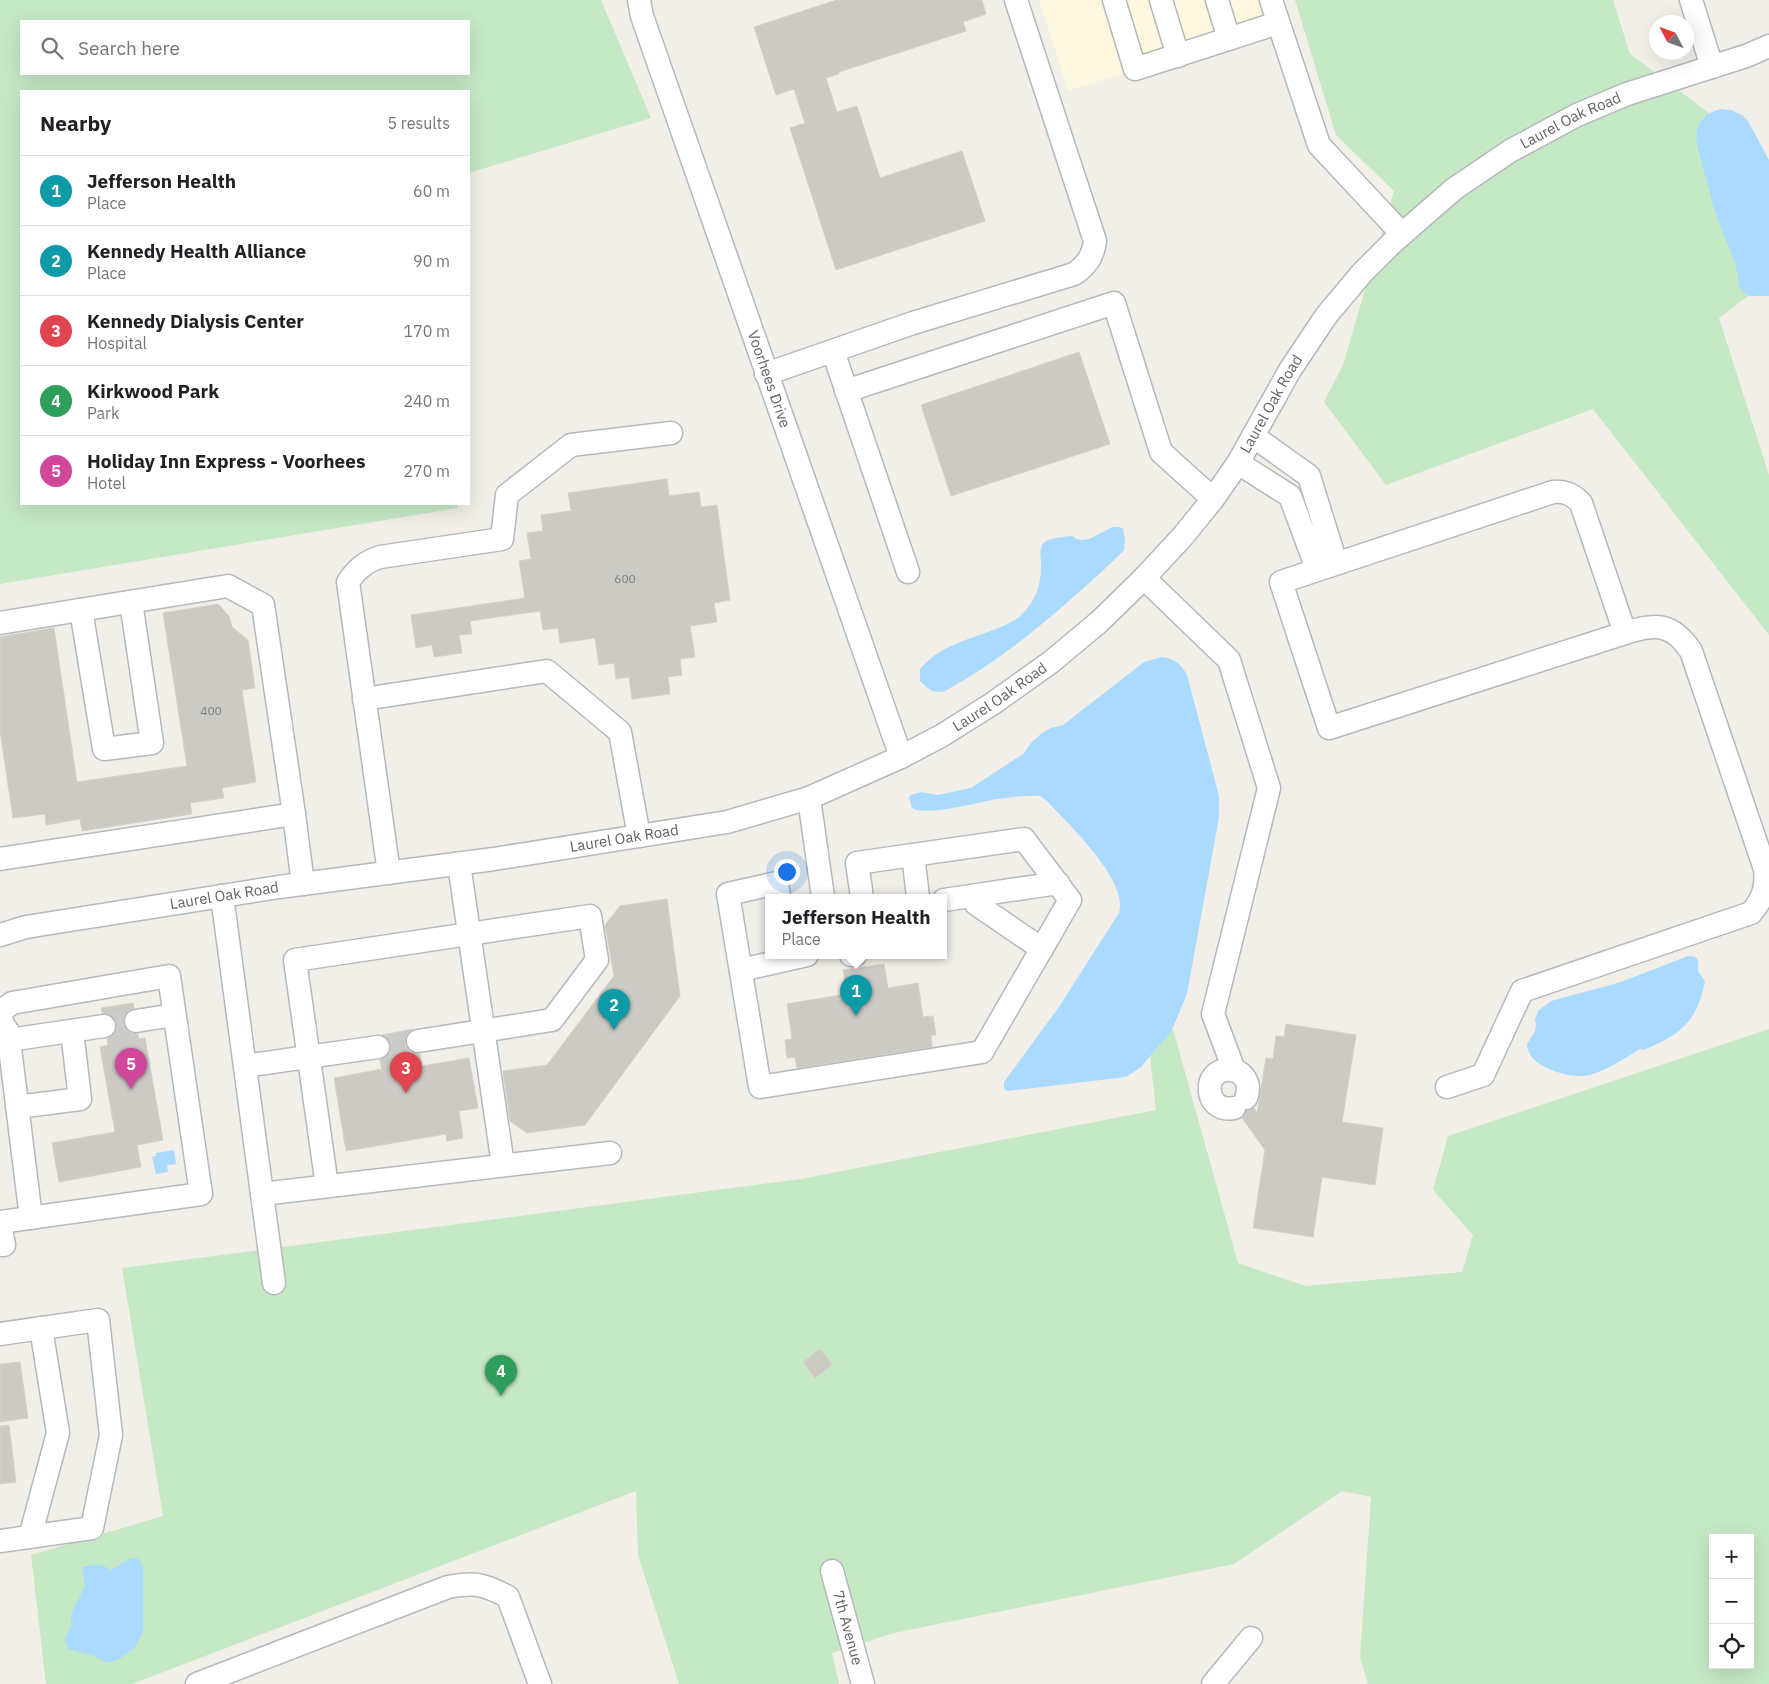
<!DOCTYPE html>
<meta charset="utf-8">
<style>
body{margin:0;font-family:"IBM Plex Sans",sans-serif;background:#f6f6f6;color:#202124}
.controls{position:absolute;right:15px;bottom:15px;display:grid;overflow:hidden;border-radius:0px;box-shadow:0 5px 20px #0002}
.controls button{width:45px;height:45px;display:grid;place-items:center;padding:0;border:0;border-bottom:1px solid #e0e0e0;background:#fff;color:#202124;font:25px sans-serif}
.compass{position:absolute;left:1649px;top:15px;width:45px;height:45px;border-radius:50%;background:#fff;box-shadow:0 5px 20px #0002;rotate:311deg}
.you{position:absolute;left:786px;top:871px;width:18px;height:18px;margin:-12px;border:4px solid #fff;border-radius:50%;background:#1a73e8;box-shadow:0 0 0 8px #1a73e833}
.badge{display:grid;place-items:center;width:32px;height:32px;border-radius:50%;background:#ea4335;color:#fff;font-size:16px;font-weight:700}
.pin{position:absolute;translate:-50% -41px;filter:drop-shadow(0 1px 2px #0008)}
.pin::after{content:'';position:absolute;top:26px;width:18px;height:15px;background:inherit;clip-path:polygon(0 0,100% 0,50% 100%)}
.popup{position:absolute;left:765px;top:894px;width:182px;height:65px;box-sizing:border-box;display:grid;place-content:center;border-radius:0px;background:#fff;filter:drop-shadow(0 1px 4px #0005);font-size:16px;white-space:nowrap;color:#757577}
.popup b{font-size:19px;color:#202124}
.popup::after{content:'';position:absolute;left:50%;top:100%;margin-left:-10px;border:10px solid transparent;border-top-color:#fff}
.list{margin:0;padding:0;list-style:none}
h2{display:flex;justify-content:space-between;align-items:center;height:65px;margin:0;padding:0 20px;font-size:21px}
h2 small{font-size:16px;font-weight:400;color:#757577}
.list li{display:grid;grid-template-columns:32px 1fr auto;gap:15px;align-items:center;box-sizing:border-box;height:70px;padding:0 20px;border-top:1px solid #e0e0e0}
.list b{display:block;font-size:19px;white-space:nowrap}
.list p{margin:0;font-size:16px;white-space:nowrap;color:#757577}
.list em{font-size:16px;font-style:normal;color:#757577}
.icon{flex:none;width:28px;height:28px;fill:none;stroke:currentColor;stroke-width:2;stroke-linecap:round;stroke-linejoin:round}
.map{position:relative;flex:none;width:1769px;height:1684px;overflow:hidden}
.search{position:absolute;background:#fff;box-shadow:0 5px 20px #0002;left:20px;top:20px;width:450px;height:55px;display:flex;align-items:center;gap:12px;box-sizing:border-box;padding:0 18px;border-radius:0px;color:#757577;font-size:19px}
.panel{position:absolute;background:#fff;box-shadow:0 5px 20px #0002;left:20px;top:90px;width:450px;height:415px;border-radius:0px}
.map>svg:first-child{display:block}
</style>
<div class="map">
<svg width="1769" height="1684" viewBox="0 0 1769 1684">
<rect width="100%" height="100%" fill="#f1efe8"/>
<polygon fill="#fef7e0" points="1039,0 1271,0 1278,23 1068,91"/>
<g fill="#c5e8c5" fill-rule="evenodd">
<path d="M 0,0 L 601,0 L 651,118 L 469,173 L 469,91 L 21,91 L 21,504 L 457,504 L 458,508 L 0,584 ZM 469,21 L 469,74 L 21,74 L 21,21 Z"/>
<polygon points="1295,0 1613,0 1630,54 1709,113 1748,296 1719,318 1769,475 1769,635 1593,409 1386,485 1324,402 1343,365 1394,191 1336,135"/>
<path d="M 1173,1029 L 1238,1263 L 1305,1286 L 1462,1272 L 1473,1235 L 1433,1190 L 1448,1136 L 1769,1029 L 1769,1684 L 1368,1684 L 1360,1657 L 1371,1497 L 1342,1491 L 1234,1564 L 894,1633 L 832,1653 L 839,1684 L 679,1684 L 638,1555 L 636,1491 L 132,1684 L 46,1684 L 31,1555 L 163,1516 L 122,1268 L 801,1179 L 1156,1110 L 1150,1057 ZM 1713,1538 L 1750,1538 L 1750,1665 L 1713,1665 Z"/>
</g>
<g fill="#aadaff">
<path d="M 1721,109 L 1731,110 L 1742,115 L 1748,121 L 1769,160 L 1769,296 L 1749,296 L 1739,287 L 1736,265 L 1715,212 L 1697,145 C 1694,127 1702,113 1721,109 Z"/>
<path d="M 1113,527 L 1120,527 L 1123,529 L 1125,539 L 1124,550 C 1104,571 1083,588 1062,607 C 1025,639 986,669 943,692 C 931,692 928,689 920,681 L 920,669 C 943,642 975,639 1005,625 C 1010,622 1017,620 1021,615 C 1035,602 1041,586 1041,567 C 1042,559 1038,551 1043,544 C 1048,537 1064,537 1072,536 C 1085,547 1100,532 1113,527 Z"/>
<path d="M 1161,657 C 1174,658 1181,664 1187,675 L 1219,796 L 1219,817 L 1187,994 L 1171,1032 L 1141,1067 L 1126,1077 L 1007,1091 L 1004,1089 L 1004,1082 L 1059,1007 L 1119,913 C 1129,880 1067,823 1046,800 L 1040,796 C 1026,795 1011,797 997,799 C 980,802 925,817 912,808 L 909,798 L 911,795 L 921,792 L 938,795 L 971,788 L 1023,754 L 1032,742 L 1042,733 L 1051,728 L 1063,725 L 1144,662 Z"/>
<path d="M 1688,956 C 1701,956 1698,963 1698,971 L 1705,981 C 1697,1022 1681,1034 1644,1050 L 1640,1049 C 1625,1058 1600,1075 1583,1076 C 1565,1077 1527,1066 1527,1044 L 1535,1031 L 1536,1025 L 1535,1020 L 1538,1011 L 1551,1001 L 1621,982 Z"/>
<polygon points="174,1150 176,1164 167,1165 168,1172 156,1174 152,1157 156,1156 156,1153"/>
<path d="M 131,1558 L 137,1558 L 143,1565 L 143,1633 L 135,1647 L 119,1659 L 107,1663 L 94,1656 L 68,1649 C 64,1640 64,1636 71,1628 L 71,1614 L 85,1586 L 82,1567 C 94,1564 101,1563 111,1570 Z"/>
</g>
<g fill="#cccac5" stroke="#d6d1c6">
<polygon points="837,0 982,0 986,14 963,22 966,31 839,72 839,74 826,78 837,112 857,106 880,178 962,151 985,221 836,270 790,128 805,123 794,89 776,95 754,27"/>
<polygon points="1079,352 1110,444 951,496 921,405"/>
<polygon points="667,479 669,496 699,492 701,507 717,505 730,600 714,603 717,622 690,626 695,657 680,659 682,675 668,677 670,694 632,699 629,677 616,679 614,663 599,665 595,638 560,643 558,628 543,630 540,611 470,621 472,634 459,635 462,653 434,657 432,645 416,648 411,615 525,598 519,561 531,559 527,533 543,531 541,515 571,511 568,493"/>
<polygon points="218,604 229,616 232,627 248,640 255,688 242,690 256,782 222,788 224,798 190,803 192,814 82,831 80,819 46,825 45,814 13,818 0,731 0,637 54,628 77,782 187,766 163,613"/>
<polygon points="667,899 680,996 585,1125 527,1133 510,1121 503,1071 547,1065 614,976 605,925 620,906"/>
<polygon points="884,964 888,988 918,983 923,1017 933,1016 936,1035 931,1035 932,1047 797,1068 795,1057 787,1058 785,1040 792,1039 787,1004 847,994 843,970"/>
<polygon points="133,1003 134,1008 128,1011 124,1016 123,1024 126,1029 131,1033 138,1034 139,1039 145,1038 163,1140 137,1145 141,1167 59,1182 52,1143 115,1132 100,1047 108,1045 107,1039 112,1036 116,1031 117,1025 114,1018 108,1014 102,1013 101,1008"/>
<polygon points="1286,1024 1356,1035 1342,1122 1383,1128 1375,1185 1322,1177 1313,1237 1253,1228 1265,1150 1242,1118 1246,1111 1254,1108 1257,1113 1266,1058 1273,1059 1276,1036 1284,1037"/>
<polygon points="413,1029 406,1036 405,1044 408,1050 413,1053 420,1054 422,1066 469,1058 478,1108 459,1111 463,1138 447,1141 446,1134 346,1151 334,1078 382,1069 380,1060 386,1057 390,1051 391,1046 388,1039 382,1035"/>
<polygon points="820,1349 832,1365 815,1378 803,1362"/>
<polygon points="20,1362 28,1418 0,1422 0,1364"/>
<polygon points="9,1425 16,1482 0,1484 0,1426"/>
</g>
<g fill="none" stroke-linecap="round" stroke-linejoin="round">
<g stroke="#ccccc8" stroke-width="22" stroke-dasharray="22 11" stroke-linecap="butt">
<polyline points="104,1026 136,1021"/>
<polyline points="378,1047 418,1041"/>
</g>
<defs>
<g id="minor">
<path id="s1" d="M 639,0 L 642,16 L 901,757"/>
<polyline points="1114,0 1135,69 1278,23"/>
<polyline points="1161,0 1178,56"/>
<polyline points="1217,0 1229,39"/>
<polyline points="1271,0 1319,145 1402,234"/>
<polyline points="1691,0 1712,67"/>
<polyline points="833,351 908,572"/>
<path d="M 766,374 L 913,323 L 1074,274 C 1087,265 1093,256 1095,241 L 1016,0"/>
<polyline points="846,391 1114,303 1161,452 1213,499"/>
<polyline points="1238,463 1290,496 1313,558 1325,567 1332,550 1309,476 1253,436"/>
<polyline points="1144,578 1229,660 1269,788 1213,1014 1234,1070"/>
<polyline points="81,610 104,749 152,743 131,602"/>
<polyline points="0,623 228,586 263,605 294,814 0,859"/>
<polyline points="364,699 547,671 620,732 639,836"/>
<polyline points="809,798 823,897"/>
<polyline points="294,814 303,884"/>
<polyline points="913,855 918,897"/>
<polyline points="459,864 503,1165"/>
<path d="M 389,873 L 348,582 C 357,569 365,562 380,557 L 502,539 L 507,495 L 571,445 L 671,433"/>
<polyline points="222,896 274,1283"/>
<polyline points="974,896 976,904 1042,949"/>
<polyline points="779,897 777,883 728,894 760,1087 982,1052 1070,900 1024,839 857,863 862,897"/>
<polyline points="944,900 1058,883"/>
<path id="s2" d="M 0,935 L 26,927 L 279,887 L 494,859 L 727,822 L 809,798 L 901,757 L 941,736 L 992,704 L 1051,662 L 1099,622 L 1144,578 L 1183,536 L 1213,499 L 1238,463 L 1290,370 L 1326,316 L 1362,273 L 1392,243 L 1454,189 L 1510,151 L 1577,115 L 1627,94 L 1746,56 L 1769,46"/>
<polyline points="851,955 855,955"/>
<polyline points="741,970 807,955"/>
<polyline points="0,1012 12,1003 169,976 201,1194 0,1222"/>
<polyline points="0,1019 8,1032 31,1218"/>
<polyline points="136,1021 174,1015"/>
<polyline points="9,1040 104,1026"/>
<polyline points="245,1066 378,1047"/>
<path d="M 1447,1087 L 1483,1075 L 1522,991 L 1751,913 C 1763,899 1767,887 1765,869 L 1691,651 C 1672,623 1656,623 1625,633 L 1329,728 L 1281,582 L 1553,492 C 1565,491 1572,494 1581,503 L 1625,633"/>
<polyline points="17,1107 80,1099 72,1031"/>
<path d="M 1234,1108 C 1204,1114 1201,1069 1229,1070 C 1235,1070 1240,1072 1243,1076 C 1249,1083 1249,1090 1246,1098"/>
<polyline points="327,1186 295,960 590,916 597,960 552,1020 418,1041"/>
<polyline points="262,1194 610,1153"/>
<polyline points="0,1223 4,1245 0,1245"/>
<polyline points="0,1334 98,1320 111,1435 92,1528 0,1541"/>
<polyline points="30,1537 58,1433 41,1328"/>
<path id="s3" d="M 832,1571 L 863,1684"/>
<path d="M 197,1684 L 448,1587 C 475,1582 484,1584 508,1597 L 540,1684"/>
<polyline points="1213,1684 1251,1638"/>
</g>
</defs>
<use href="#minor" stroke="#b5b8bc" stroke-width="25"/>
<use href="#minor" stroke="#fff" stroke-width="22"/>
</g>
<g text-anchor="middle" stroke-width="5" stroke-linejoin="round" paint-order="stroke">
<g font-size="12" fill="#7a7d7f">
<text x="625" y="583">600</text>
<text x="211" y="715">400</text>
</g>
<g font-size="15" fill="#5f6368" stroke="#fff">
<text dy="5" stroke="none"><textPath href="#s2" startOffset="1862">Laurel Oak Road</textPath></text>
<text dy="5" stroke="none"><textPath href="#s1" startOffset="401">Voorhees Drive</textPath></text>
<text dy="5" stroke="none"><textPath href="#s2" startOffset="1442">Laurel Oak Road</textPath></text>
<text dy="5" stroke="none"><textPath href="#s2" startOffset="1038">Laurel Oak Road</textPath></text>
<text dy="5" stroke="none"><textPath href="#s2" startOffset="632">Laurel Oak Road</textPath></text>
<text dy="5" stroke="none"><textPath href="#s2" startOffset="228">Laurel Oak Road</textPath></text>
<text dy="5" stroke="none"><textPath href="#s3" startOffset="59">7th Avenue</textPath></text>
</g>
</g>
</svg>
<div class="controls">
<button>+</button>
<button>−</button>
<button><svg class="icon" aria-label="locate" viewBox="0 0 24 24"><circle cx="12" cy="12" r="6"/><path d="M12 2v4M12 18v4M2 12h4M18 12h4"/></svg></button>
</div>
<svg class="compass" viewBox="-18 -18 36 36"><path d="M0-13l5 13h-10z" fill="#e53935"/><path d="M0 13l5-13h-10z" fill="#757577"/></svg>
<div class="you"></div>
<div class="pin badge" style="left:856px;top:1016px;background:#0f9aa8">1</div>
<div class="popup"><b>Jefferson Health</b>Place</div>
<div class="pin badge" style="left:614px;top:1030px;background:#0f9aa8">2</div>
<div class="pin badge" style="left:406px;top:1093px;background:#e0444e">3</div>
<div class="pin badge" style="left:501px;top:1396px;background:#2e9e5b">4</div>
<div class="pin badge" style="left:131px;top:1089px;background:#d1479c">5</div>
<div class="search"><svg class="icon" aria-label="search" viewBox="0 0 24 24"><circle cx="10" cy="10" r="6"/><path d="M15 15l6 6"/></svg>Search here</div>
<section class="panel">
<h2>Nearby<small>5 results</small></h2>
<ul class="list">
<li><span class="badge" style="background:#0f9aa8">1</span><div><b>Jefferson Health</b><p>Place</p></div><em>60 m</em></li>
<li><span class="badge" style="background:#0f9aa8">2</span><div><b>Kennedy Health Alliance</b><p>Place</p></div><em>90 m</em></li>
<li><span class="badge" style="background:#e0444e">3</span><div><b>Kennedy Dialysis Center</b><p>Hospital</p></div><em>170 m</em></li>
<li><span class="badge" style="background:#2e9e5b">4</span><div><b>Kirkwood Park</b><p>Park</p></div><em>240 m</em></li>
<li><span class="badge" style="background:#d1479c">5</span><div><b>Holiday Inn Express - Voorhees</b><p>Hotel</p></div><em>270 m</em></li>
</ul>
</section>
</div>
